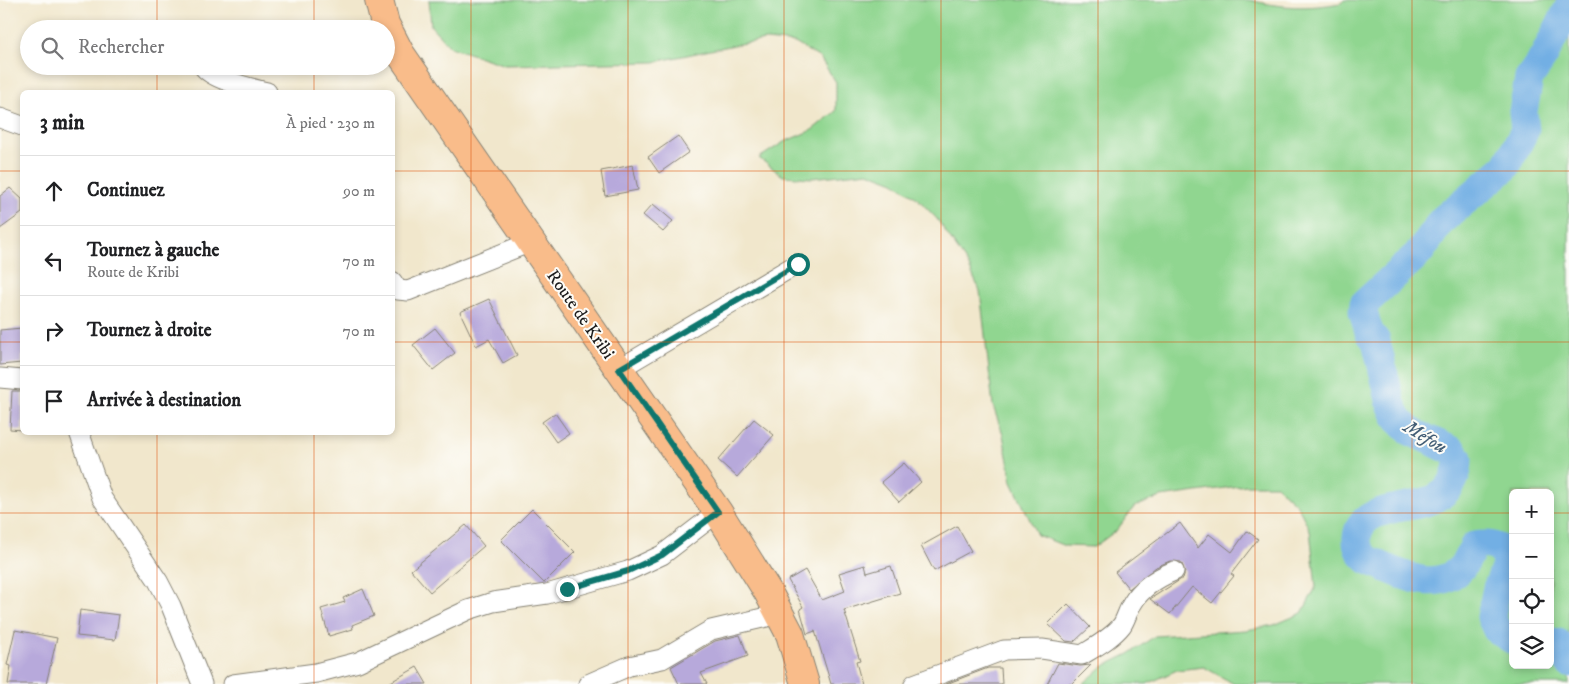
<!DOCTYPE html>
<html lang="fr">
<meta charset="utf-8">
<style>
body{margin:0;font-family:"IM FELL DW Pica",serif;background:#f2f2f2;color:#202124}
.controls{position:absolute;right:15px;bottom:15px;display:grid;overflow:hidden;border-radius:8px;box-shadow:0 2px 8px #0003}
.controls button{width:45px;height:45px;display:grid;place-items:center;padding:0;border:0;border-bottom:1px solid #e0e0e0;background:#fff;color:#202124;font:25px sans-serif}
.stop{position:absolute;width:15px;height:15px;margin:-11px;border:4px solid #0f766e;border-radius:50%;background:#fff}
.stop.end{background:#0f766e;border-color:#fff;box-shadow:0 1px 5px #0008}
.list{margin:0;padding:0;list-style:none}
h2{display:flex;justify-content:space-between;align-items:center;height:65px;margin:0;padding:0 20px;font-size:21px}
h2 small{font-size:16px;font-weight:400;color:#757577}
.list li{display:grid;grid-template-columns:32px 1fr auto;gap:15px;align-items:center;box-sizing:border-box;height:70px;padding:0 20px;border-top:1px solid #e0e0e0}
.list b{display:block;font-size:19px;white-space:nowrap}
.list p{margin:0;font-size:16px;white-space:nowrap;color:#757577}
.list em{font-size:16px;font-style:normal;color:#757577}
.icon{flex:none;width:28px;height:28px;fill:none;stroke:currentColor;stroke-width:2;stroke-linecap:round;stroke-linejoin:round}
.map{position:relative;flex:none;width:1569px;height:684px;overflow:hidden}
.search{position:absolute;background:#fff;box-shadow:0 2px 8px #0003;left:20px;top:20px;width:375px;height:55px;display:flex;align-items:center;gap:12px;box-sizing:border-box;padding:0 18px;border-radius:28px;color:#757577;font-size:19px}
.panel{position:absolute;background:#fff;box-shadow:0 2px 8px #0003;left:20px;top:90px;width:375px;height:345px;border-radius:8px}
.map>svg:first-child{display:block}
</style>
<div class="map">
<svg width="1569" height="684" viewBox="0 0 1569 684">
<rect width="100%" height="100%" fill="#fdfcf7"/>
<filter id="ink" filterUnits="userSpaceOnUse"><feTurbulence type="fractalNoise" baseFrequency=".02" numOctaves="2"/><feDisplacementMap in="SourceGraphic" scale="10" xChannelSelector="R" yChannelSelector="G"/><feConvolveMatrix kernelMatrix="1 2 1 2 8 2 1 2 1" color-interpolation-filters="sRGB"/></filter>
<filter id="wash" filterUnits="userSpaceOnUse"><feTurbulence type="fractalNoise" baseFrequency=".0096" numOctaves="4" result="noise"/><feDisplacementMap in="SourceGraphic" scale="20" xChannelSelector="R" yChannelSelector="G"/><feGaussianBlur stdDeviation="1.12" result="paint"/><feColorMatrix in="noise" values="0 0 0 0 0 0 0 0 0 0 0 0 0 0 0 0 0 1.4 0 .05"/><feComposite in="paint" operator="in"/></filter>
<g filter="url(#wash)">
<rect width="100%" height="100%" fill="#f1e7cc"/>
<path fill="#90d690" stroke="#567956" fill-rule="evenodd" d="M 429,0 L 1249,0 C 1283,8 1306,9 1341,3 L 1344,0 L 1569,0 L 1569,684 L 1234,684 L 1204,667 L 1177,670 L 1147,684 L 1083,684 L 1102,667 L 1129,654 L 1155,636 L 1246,630 L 1274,625 L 1302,613 L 1316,587 L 1310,530 L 1297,505 L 1276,485 L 1246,485 L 1161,497 L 1134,507 L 1117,530 L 1094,547 L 1065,546 L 1037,535 L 1012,482 L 1003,435 L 993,406 L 980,291 L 968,265 L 937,219 L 917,198 L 894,182 L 868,172 L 812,178 L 783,176 L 759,158 L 784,142 L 812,130 L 836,111 L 836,82 L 820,58 L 795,43 L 766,40 L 739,44 L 654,62 L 505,65 L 450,47 L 431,26 ZM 1513,493 L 1550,493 L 1550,665 L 1513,665 Z"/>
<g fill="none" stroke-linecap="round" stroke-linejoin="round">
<g stroke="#72afe4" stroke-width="29">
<path d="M 1513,640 L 1497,630 L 1491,617 L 1497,588 L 1506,566 L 1504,551 C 1493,544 1486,544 1474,546 C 1470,553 1467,561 1462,567 C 1435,596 1398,572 1368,560 C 1361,554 1356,547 1357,537 C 1361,502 1416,511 1438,497 C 1453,488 1458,474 1458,458 L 1453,451 L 1410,431 L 1398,419 L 1391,404 L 1376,341 L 1369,332 L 1363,312 L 1364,304 L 1420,252 L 1442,220 L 1506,167 L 1525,130 L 1523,112 L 1529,78 L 1544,56 L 1569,7"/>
<polyline points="1550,642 1558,643 1569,663"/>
</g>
</g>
<g id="blocks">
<g fill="#b7a9db">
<polygon points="678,136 689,152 659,173 648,157"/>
<polygon points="633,165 638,190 605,196 601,171"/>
<polygon points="10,188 22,199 22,213 0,229 0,196"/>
<polygon points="653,204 673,221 663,232 643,215"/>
<polygon points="489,299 517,355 503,363 489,339 476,346 460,312"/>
<polygon points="22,328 22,363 0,365 0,330"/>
<polygon points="435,328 455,353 433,370 413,345"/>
<polygon points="12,391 22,391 22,430 10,429"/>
<polygon points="555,413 569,433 556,442 542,422"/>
<polygon points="754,419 774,435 737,477 718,460"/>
<polygon points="904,463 921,482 899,502 881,482"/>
<polygon points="532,509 575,552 544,583 501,540"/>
<polygon points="1180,523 1198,548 1209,534 1232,552 1247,531 1258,539 1231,574 1234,576 1212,603 1192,587 1170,614 1150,599 1183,578 1185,572 1181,562 1170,561 1156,567 1129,589 1115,572"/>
<polygon points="466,525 484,546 430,592 411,570"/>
<polygon points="957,526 971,551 934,571 921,546"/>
<polygon points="865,565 867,573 891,566 900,593 844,610 860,661 856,662 862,684 831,684 815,631 807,634 800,609 803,607 788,580 805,570 822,600 845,591 839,573"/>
<polygon points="363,589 374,616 352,625 353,629 329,636 321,609 345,602 343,598"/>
<polygon points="1068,604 1090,627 1074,642 1066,641 1048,624"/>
<polygon points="80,610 119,615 115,640 77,636"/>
<polygon points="15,630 57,638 46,684 8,684 11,666 7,665"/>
<polygon points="740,635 748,656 701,673 707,684 679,684 671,667 715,641"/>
<polygon points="1058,663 1080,666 1091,665 1072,684 1047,684"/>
<polygon points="417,667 427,684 387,684"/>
<polygon points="988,668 1001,668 1002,684 946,684"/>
</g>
</g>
</g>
<g filter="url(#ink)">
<use href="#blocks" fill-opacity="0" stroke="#868274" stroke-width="1"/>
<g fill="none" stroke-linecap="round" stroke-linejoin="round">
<defs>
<g id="street">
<path d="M 203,66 C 212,80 251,88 267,92"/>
<polyline points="0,118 22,126"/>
<polyline points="392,281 398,290 408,291 531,242"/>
<polyline points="619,369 797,264"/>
<polyline points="0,378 22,380"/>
<polyline points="79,432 102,498 158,581 171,606 202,684"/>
<polyline points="233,684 316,673 358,662 468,610 493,602 547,594 628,571 662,555 718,512"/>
<polyline points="588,684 629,666 662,659 711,630 780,614"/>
<path d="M 914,684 L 1004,650 L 1042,649 L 1082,655 C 1095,647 1112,638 1122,625 C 1126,619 1128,610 1132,604 C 1141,588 1157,578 1174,571"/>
</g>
<polyline id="primary" points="379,0 385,24 400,53 718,512 768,592 790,634 805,684"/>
</defs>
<use href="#street" stroke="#868274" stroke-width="21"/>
<use href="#primary" stroke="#868274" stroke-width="30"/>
<use href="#street" stroke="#fff" stroke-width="19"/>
<use href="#primary" stroke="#f9bc8a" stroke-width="28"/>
</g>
</g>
<g fill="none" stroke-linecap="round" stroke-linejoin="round" filter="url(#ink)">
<polyline stroke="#0f766e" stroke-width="6" points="567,589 628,571 662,555 718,512 619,369 798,264"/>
</g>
<path fill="none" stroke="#de560d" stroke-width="1" stroke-opacity="0.55" d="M 157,0 L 157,29M 314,0 L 314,29M 471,0 L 471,684M 628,0 L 628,684M 784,0 L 784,684M 941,0 L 941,684M 1098,0 L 1098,684M 1255,0 L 1255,684M 1412,0 L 1412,684M 157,66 L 157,92M 314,66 L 314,92M 0,171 L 22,171M 392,171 L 1569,171M 0,342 L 22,342M 392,342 L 1569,342M 157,432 L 157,684M 314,432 L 314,684M 0,513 L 1513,513M 1550,513 L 1569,513"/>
<g text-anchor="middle" stroke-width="4" stroke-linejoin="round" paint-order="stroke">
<g font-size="18" fill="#1c1c1c" stroke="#fdfcf7">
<text transform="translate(581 314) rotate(55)" y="6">Route de Kribi</text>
</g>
<g font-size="19" font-style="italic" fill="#435e76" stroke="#fdfcf7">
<text transform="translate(1426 436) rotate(31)" y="7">Méfou</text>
</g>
</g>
</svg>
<div class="controls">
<button>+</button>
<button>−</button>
<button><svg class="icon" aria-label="locate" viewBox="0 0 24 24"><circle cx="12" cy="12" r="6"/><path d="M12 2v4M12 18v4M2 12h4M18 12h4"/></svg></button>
<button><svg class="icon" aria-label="layers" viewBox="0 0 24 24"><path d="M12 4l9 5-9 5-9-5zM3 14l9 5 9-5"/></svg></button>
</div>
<div class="stop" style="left:798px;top:264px"></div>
<div class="stop end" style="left:567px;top:589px"></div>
<div class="search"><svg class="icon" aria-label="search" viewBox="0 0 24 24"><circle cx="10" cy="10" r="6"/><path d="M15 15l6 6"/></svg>Rechercher</div>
<section class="panel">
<h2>3 min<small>À pied · 230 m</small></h2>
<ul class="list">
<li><svg class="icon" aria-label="ahead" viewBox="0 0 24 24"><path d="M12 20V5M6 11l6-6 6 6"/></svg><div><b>Continuez</b></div><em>90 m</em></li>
<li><svg class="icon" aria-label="left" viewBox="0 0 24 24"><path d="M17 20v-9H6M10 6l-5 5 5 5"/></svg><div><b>Tournez à gauche</b><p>Route de Kribi</p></div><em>70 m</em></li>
<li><svg class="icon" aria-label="right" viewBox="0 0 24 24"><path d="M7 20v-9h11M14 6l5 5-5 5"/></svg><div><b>Tournez à droite</b></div><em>70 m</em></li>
<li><svg class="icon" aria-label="arrive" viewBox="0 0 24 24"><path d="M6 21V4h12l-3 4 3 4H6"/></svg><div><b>Arrivée à destination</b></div></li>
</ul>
</section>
</div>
